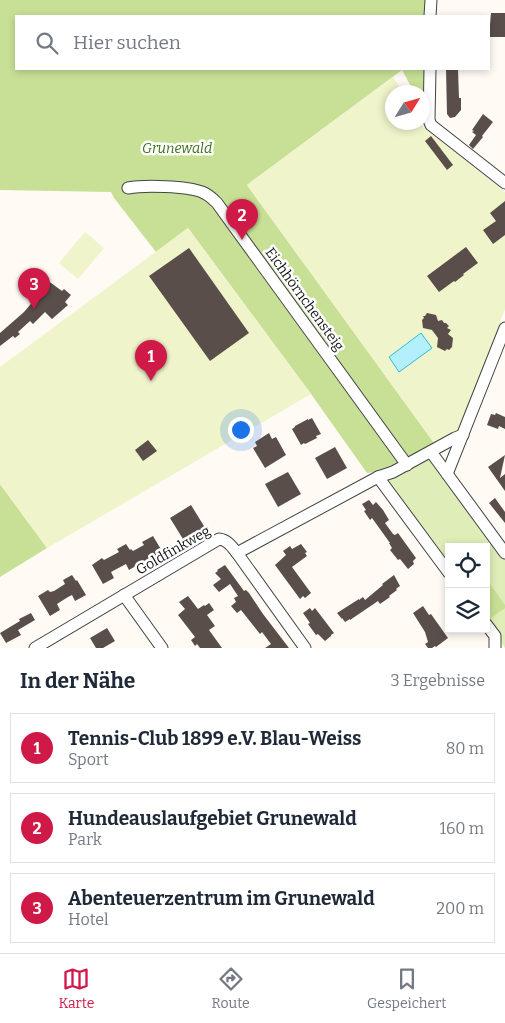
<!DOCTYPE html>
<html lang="de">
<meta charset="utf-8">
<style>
body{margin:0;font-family:Bitter,serif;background:#f2f2f3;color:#1f2937}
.controls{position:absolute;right:15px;bottom:15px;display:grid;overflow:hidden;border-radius:0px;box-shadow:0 2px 8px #0003}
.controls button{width:45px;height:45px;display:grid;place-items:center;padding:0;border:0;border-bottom:1px solid #e0e1e3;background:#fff;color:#1f2937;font:25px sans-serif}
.compass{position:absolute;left:385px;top:85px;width:45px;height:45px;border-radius:50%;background:#fff;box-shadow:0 2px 8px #0003;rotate:53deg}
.you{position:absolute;left:240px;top:429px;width:18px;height:18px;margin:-12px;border:4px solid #fff;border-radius:50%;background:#1a73e8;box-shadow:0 0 0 8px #1a73e833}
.badge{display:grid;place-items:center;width:32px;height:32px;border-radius:50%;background:#cf1a48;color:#fff;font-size:16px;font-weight:700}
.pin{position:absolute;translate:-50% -41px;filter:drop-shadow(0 1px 2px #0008)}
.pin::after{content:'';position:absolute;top:26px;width:18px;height:15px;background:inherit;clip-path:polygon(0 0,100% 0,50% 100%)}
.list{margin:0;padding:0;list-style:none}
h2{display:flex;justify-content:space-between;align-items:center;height:65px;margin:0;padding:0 20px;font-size:21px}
h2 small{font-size:16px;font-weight:400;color:#747a83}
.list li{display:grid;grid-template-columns:32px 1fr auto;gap:15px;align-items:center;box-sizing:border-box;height:70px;margin:0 10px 10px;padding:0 10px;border:1px solid #e0e1e3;border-radius:0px}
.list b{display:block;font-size:19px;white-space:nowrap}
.list p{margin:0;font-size:16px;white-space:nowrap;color:#747a83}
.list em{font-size:16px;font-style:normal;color:#747a83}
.icon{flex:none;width:28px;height:28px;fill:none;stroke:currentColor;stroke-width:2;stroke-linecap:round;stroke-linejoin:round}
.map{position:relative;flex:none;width:505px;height:648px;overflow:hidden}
.search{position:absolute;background:#fff;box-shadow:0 2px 8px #0003;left:15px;right:15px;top:15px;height:55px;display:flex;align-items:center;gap:12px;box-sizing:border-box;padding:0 18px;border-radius:0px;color:#747a83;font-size:19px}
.sheet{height:305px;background:#fff}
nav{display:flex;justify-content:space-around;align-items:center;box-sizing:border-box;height:70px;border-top:1px solid #e0e1e3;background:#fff;font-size:14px;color:#747a83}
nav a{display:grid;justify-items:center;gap:2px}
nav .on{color:#cf1a48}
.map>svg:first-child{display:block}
</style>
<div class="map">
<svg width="505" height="648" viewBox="0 0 505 648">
<rect width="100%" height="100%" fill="#fffaf4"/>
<polygon fill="#dfeeb8" points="430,456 505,558 505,648 486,619 486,547 449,547 449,567 387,481 388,479"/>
<g fill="#c7e096">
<polygon points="0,0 427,0 427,16 16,16 16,69 426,69 426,118 423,111 422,92 414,92 402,70 247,185 434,443 391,470 367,473 311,394 188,228 156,252 114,198 111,192 0,190"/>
<polygon points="0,484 47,548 0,577"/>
<polygon points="486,580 490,584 505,605 505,608 487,621 486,619"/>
</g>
<g fill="#eff4cb">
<polygon points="393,77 403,92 392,92 392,122 420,123 423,127 428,131 505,192 505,309 459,430 434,443 247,185"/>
<polygon points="188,228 311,394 47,548 0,484 0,367"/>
<polygon points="85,232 104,248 78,279 59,263"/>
</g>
<polygon fill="#b3f0fc" stroke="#33bada" points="421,333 432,348 399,372 389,357"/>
<g fill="#5a4e4b">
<polygon points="491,13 505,13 505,37 489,37"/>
<polygon points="446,69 458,69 459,98 461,98 461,110 455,117 450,118 447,114"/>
<polygon points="483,114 493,122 482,136 483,137 473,149 469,145 476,135 472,132 474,131 472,130"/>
<polygon points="431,136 453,165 447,170 425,141"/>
<polygon points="505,201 505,235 493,244 483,230 496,221 490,213"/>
<polygon points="466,247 478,263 463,274 464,275 455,282 454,281 439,292 427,276"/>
<polygon points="189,248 249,333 210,361 149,276"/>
<polygon points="36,272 62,291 64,289 71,295 65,302 68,305 52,319 45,312 33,324 30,321 18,332 20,334 15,338 13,336 0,346 0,333 24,312 41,292 28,282"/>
<polygon points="427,313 436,315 438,321 442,320 444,323 446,323 449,326 447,328 451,330 448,334 453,338 452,347 449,350 447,349 445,351 437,347 438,338 432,330 423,328 422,320 424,318 423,316 425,316"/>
<polygon points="496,413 505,417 505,429 499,426 498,429 487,425 491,414 495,415"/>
<polygon points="312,418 321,434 316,436 317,438 305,444 304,443 301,445 292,429 295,427 295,426 308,419 308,420"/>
<polygon points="269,433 272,439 276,437 286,455 265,468 253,448 257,446 255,442"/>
<polygon points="148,440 157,451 143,461 135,450"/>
<polygon points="335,447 347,468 327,479 315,458"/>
<polygon points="505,455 500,478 505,474 505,491 488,467"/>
<polygon points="288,472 301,494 278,507 265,484"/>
<polygon points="495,498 505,512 505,523 489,503"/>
<polygon points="369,500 373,505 376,502 383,510 389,520 385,523 393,534 395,535 398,533 416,558 413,561 414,564 408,569 400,559 398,560 390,550 392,548 389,543 390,543 372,518 370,520 364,511 366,510 362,504"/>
<polygon points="191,505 207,531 199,536 195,537 193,539 186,544 170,518"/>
<polygon points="153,536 165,556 154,562 151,557 129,570 126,564 111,572 114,578 103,584 92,565 102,558 104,560 119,552 117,549 126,544 130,550 131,549 133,551 144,545 142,542"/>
<polygon points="301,544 307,552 305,553 307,556 292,567 311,593 305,598 303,596 300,599 275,565 286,555 283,551 290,546 292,549"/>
<polygon points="225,565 244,591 246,590 249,593 263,614 289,648 265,648 271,644 262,632 260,634 241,610 237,613 231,606 236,602 234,598 238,596 230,584 219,592 213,585 221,579 215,573 218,571 217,570"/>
<polygon points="72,575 76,581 77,580 86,595 75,601 72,595 68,597 57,604 60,610 50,616 38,596 48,590 50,592 54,591 65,584 63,580"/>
<polygon points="394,575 400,586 396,589 397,590 389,596 390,597 380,604 378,601 350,620 350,619 345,622 342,618 342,619 337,613 359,599 359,600 363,597 365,600 383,585 382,584"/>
<polygon points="188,596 198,609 204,605 205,606 209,603 214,610 207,615 215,626 209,630 222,648 200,648 197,644 195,646 191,640 195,637 178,615 185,609 179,602"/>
<polygon points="423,606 429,615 431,614 448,638 436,647 435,646 432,648 428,648 425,644 428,642 425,632 413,613"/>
<polygon points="310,608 312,611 315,608 334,633 331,635 331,636 325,641 318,634 316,635 308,624 310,623 303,613"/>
<polygon points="31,613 35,620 18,630 21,635 6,643 0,633 20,621 19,619"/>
<polygon points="107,628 115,641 103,648 96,648 90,638"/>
</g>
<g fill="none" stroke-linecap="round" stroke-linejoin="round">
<defs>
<g id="minor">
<polyline points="430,16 431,0"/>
<polyline points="430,69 429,120 431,125 505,183"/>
<path d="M 128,188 C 144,185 187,186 202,192 C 208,194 212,198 217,203 L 407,465"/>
<polyline points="431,452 505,553"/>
<polyline points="447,474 505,328"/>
<polyline points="378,477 449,573"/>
<polyline points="237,553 305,648"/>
<polyline points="124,595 162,648"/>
<polyline points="486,624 495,636 495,648"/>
<path d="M 35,648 L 219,539 C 228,540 232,547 237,553 L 378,477 L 393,472 L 455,438 L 463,435"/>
</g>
</defs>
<use href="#minor" stroke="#434343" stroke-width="13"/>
<use href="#minor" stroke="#fff" stroke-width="11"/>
</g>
<g text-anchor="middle" stroke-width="5" stroke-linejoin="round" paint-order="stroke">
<g font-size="14" font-style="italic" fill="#3d7019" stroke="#fff">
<text x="177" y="153">Grunewald</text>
</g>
<g font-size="14" fill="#101010" stroke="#fff">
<text transform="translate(305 299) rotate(54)" y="5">Eichhörnchensteig</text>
<text transform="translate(173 550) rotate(-30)" y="5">Goldfinkweg</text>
</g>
</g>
</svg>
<div class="controls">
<button><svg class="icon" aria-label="locate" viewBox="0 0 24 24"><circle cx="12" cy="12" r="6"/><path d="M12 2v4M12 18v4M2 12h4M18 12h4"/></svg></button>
<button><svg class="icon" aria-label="layers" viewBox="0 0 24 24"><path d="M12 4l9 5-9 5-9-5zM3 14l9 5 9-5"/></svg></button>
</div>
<svg class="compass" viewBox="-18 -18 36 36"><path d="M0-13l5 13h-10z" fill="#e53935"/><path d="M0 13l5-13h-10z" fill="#747a83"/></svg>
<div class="you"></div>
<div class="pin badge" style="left:151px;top:381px">1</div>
<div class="pin badge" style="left:242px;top:240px">2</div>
<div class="pin badge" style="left:34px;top:309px">3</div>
<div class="search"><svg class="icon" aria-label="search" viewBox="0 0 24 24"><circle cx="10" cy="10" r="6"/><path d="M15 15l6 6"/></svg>Hier suchen</div>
</div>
<section class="sheet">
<h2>In der Nähe<small>3 Ergebnisse</small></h2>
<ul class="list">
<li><span class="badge">1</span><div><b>Tennis-Club 1899 e.V. Blau-Weiss</b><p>Sport</p></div><em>80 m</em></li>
<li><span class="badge">2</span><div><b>Hundeauslaufgebiet Grunewald</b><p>Park</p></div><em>160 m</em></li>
<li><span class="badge">3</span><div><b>Abenteuerzentrum im Grunewald</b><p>Hotel</p></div><em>200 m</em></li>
</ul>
</section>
<nav>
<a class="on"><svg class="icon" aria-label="map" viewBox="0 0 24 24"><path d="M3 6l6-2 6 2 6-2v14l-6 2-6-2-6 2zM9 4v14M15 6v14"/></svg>Karte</a>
<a><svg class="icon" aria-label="directions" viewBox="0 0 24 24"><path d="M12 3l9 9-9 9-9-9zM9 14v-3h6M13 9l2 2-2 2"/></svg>Route</a>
<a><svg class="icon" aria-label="saved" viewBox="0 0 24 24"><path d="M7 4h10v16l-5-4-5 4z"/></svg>Gespeichert</a>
</nav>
